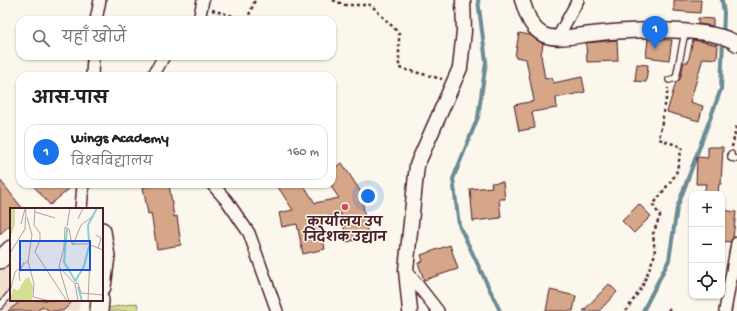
<!DOCTYPE html>
<html lang="hi">
<meta charset="utf-8">
<style>
body{margin:0;font-family:"Gochi Hand","Playpen Sans Deva",sans-serif;background:#f2f2f2;color:#202124}
.controls{position:absolute;right:12px;bottom:12px;display:grid;overflow:hidden;border-radius:8px;box-shadow:0 1px 3px #0004}
.controls button{width:36px;height:36px;display:grid;place-items:center;padding:0;border:0;border-bottom:1px solid #e0e0e0;background:#fff;color:#202124;font:20px sans-serif}
.you{position:absolute;left:368px;top:196px;width:14px;height:14px;margin:-10px;border:3px solid #fff;border-radius:50%;background:#1a73e8;box-shadow:0 0 0 6px #1a73e833}
.badge{display:grid;place-items:center;width:26px;height:26px;border-radius:50%;background:#1a73e8;color:#fff;font-size:13px;font-weight:700}
.pin{position:absolute;translate:-50% -33px;filter:drop-shadow(0 1px 2px #0008)}
.pin::after{content:'';position:absolute;top:21px;width:14px;height:12px;background:inherit;clip-path:polygon(0 0,100% 0,50% 100%)}
.list{margin:0;padding:0;list-style:none}
h2{display:flex;justify-content:space-between;align-items:center;height:52px;margin:0;padding:0 16px;font-size:17px}
h2 small{font-size:13px;font-weight:400;color:#757577}
.list li{display:grid;grid-template-columns:26px 1fr auto;gap:12px;align-items:center;box-sizing:border-box;height:56px;margin:0 8px 8px;padding:0 8px;border:1px solid #e0e0e0;border-radius:12px}
.list b{display:block;font-size:15px;white-space:nowrap}
.list p{margin:0;font-size:13px;white-space:nowrap;color:#757577}
.list em{font-size:13px;font-style:normal;color:#757577}
.icon{flex:none;width:22px;height:22px;fill:none;stroke:currentColor;stroke-width:2;stroke-linecap:round;stroke-linejoin:round}
.map{position:relative;flex:none;width:737px;height:311px;overflow:hidden}
.search{position:absolute;background:#fff;box-shadow:0 1px 3px #0004;left:16px;top:16px;width:320px;height:44px;display:flex;align-items:center;gap:10px;box-sizing:border-box;padding:0 14px;border-radius:12px;color:#757577;font-size:15px}
.panel{position:absolute;background:#fff;box-shadow:0 1px 3px #0004;left:16px;top:72px;width:320px;height:116px;border-radius:12px}
.map>svg:first-child{display:block}
</style>
<div class="map">
<svg width="737" height="311" viewBox="0 0 737 311">
<rect width="100%" height="100%" fill="#fbf7ec"/>
<filter id="ink" filterUnits="userSpaceOnUse"><feTurbulence type="fractalNoise" baseFrequency=".025" numOctaves="2"/><feDisplacementMap in="SourceGraphic" scale="8" xChannelSelector="R" yChannelSelector="G"/><feConvolveMatrix kernelMatrix="1 2 1 2 8 2 1 2 1" color-interpolation-filters="sRGB"/></filter>
<g filter="url(#ink)">
<polygon fill="#f0dfce" points="11,262 11,300 80,300 79,311 0,311 0,271"/>
<polygon fill="#d3e093" stroke="#8e805f" points="137,303 139,311 108,311 108,308"/>
<g fill="none" stroke-linecap="round" stroke-linejoin="round">
<g stroke="#6c8b94" stroke-width="4">
<polyline points="478,0 486,62 478,117 453,179 459,225 500,311"/>
<polyline points="643,311 669,260 677,208 721,89 724,13 722,0"/>
</g>
</g>
<g fill="#d5a687" stroke="#4a1f2b">
<polygon points="674,0 701,0 700,13 674,11"/>
<polygon points="698,18 713,19 713,26 698,24"/>
<polygon points="519,33 530,35 543,44 541,55 545,79 552,77 553,83 582,77 585,92 556,98 557,108 532,112 535,128 519,131 514,105 534,101 526,59 515,57"/>
<polygon points="648,39 672,40 669,60 646,57"/>
<polygon points="617,40 618,61 587,62 586,43"/>
<polygon points="693,40 718,45 717,59 703,58 690,102 703,106 699,121 667,112 676,82 680,79 684,62 688,62"/>
<polygon points="637,64 648,65 646,82 635,81"/>
<polygon points="708,147 723,147 721,184 719,184 718,194 704,194 706,184 696,184 697,157 708,158"/>
<polygon points="342,163 361,192 368,237 347,242 341,214 319,218 325,249 303,254 297,224 282,227 279,213 293,210 276,184 303,184 315,203 339,198 332,188 332,169"/>
<polygon points="0,180 23,209 11,209 11,224 0,234"/>
<polygon points="503,182 505,199 499,199 501,218 473,221 470,189 492,187 491,183"/>
<polygon points="32,184 75,184 50,205"/>
<polygon points="169,184 174,217 177,216 181,245 157,249 151,213 148,214 143,187"/>
<polygon points="639,204 651,216 634,233 622,221"/>
<polygon points="722,210 736,212 733,238 730,242 722,241"/>
<polygon points="450,245 458,269 424,280 418,263 423,261 421,255"/>
<polygon points="609,284 617,292 599,311 583,311"/>
<polygon points="550,290 576,296 573,311 546,311"/>
<polygon points="22,300 74,300 63,311 50,311 42,306 37,311 8,311"/>
</g>
<g fill="none" stroke-linecap="round" stroke-linejoin="round">
<defs>
<g id="service">
<polyline points="669,80 676,78 685,32"/>
<polyline points="731,154 731,158 737,159"/>
<polyline points="0,306 11,293"/>
</g>
<g id="minor">
<polyline points="96,20 100,0"/>
<polyline points="199,20 203,0"/>
<polyline points="558,37 578,0"/>
<polyline points="92,76 93,56"/>
<polyline points="153,76 164,56"/>
<polyline points="212,184 227,201 249,233 277,311"/>
<polyline points="81,209 83,184"/>
<polyline points="406,270 438,311"/>
<polyline points="725,311 737,243"/>
</g>
<g id="tertiary">
<path d="M 522,0 C 527,14 530,28 544,35 C 557,41 579,35 592,34 C 623,30 714,25 737,44"/>
<polyline points="410,311 406,270 417,165 460,68 464,31 463,0"/>
</g>
<g id="primary">
<polyline points="102,231 106,256 102,287"/>
<polyline points="0,260 11,249"/>
<polyline points="99,311 100,300"/>
</g>
</defs>
<use href="#service" stroke="#4a1f2b" stroke-width="8"/>
<use href="#minor" stroke="#4a1f2b" stroke-width="14"/>
<use href="#tertiary" stroke="#4a1f2b" stroke-width="17"/>
<use href="#primary" stroke="#4a1f2b" stroke-width="20"/>
<g stroke="#4a1f2b" stroke-width="2.5" stroke-dasharray="3 3" stroke-linecap="butt">
<polyline points="333,0 344,5 371,5 399,33 399,68 442,79"/>
<polyline points="212,10 247,20 255,0"/>
<polyline points="732,147 737,124"/>
<polyline points="626,311 642,287 655,254 653,234 660,216 653,205 676,174 682,147 659,139 668,88"/>
<polyline points="668,311 670,308"/>
</g>
<use href="#service" stroke="#fbf7ec" stroke-width="5.5"/>
<use href="#minor" stroke="#fbf7ec" stroke-width="11"/>
<use href="#tertiary" stroke="#fbf7ec" stroke-width="14"/>
<use href="#primary" stroke="#fbf7ec" stroke-width="17"/>
</g>
</g>
<circle fill="#d1495b" stroke="#fbf7ec" stroke-width="1.5" cx="345" cy="207" r="4"/>
<g text-anchor="middle" stroke-width="3" stroke-linejoin="round" paint-order="stroke">
<g font-size="13" font-weight="bold" fill="#4a1f2b" stroke="#fbf7ec">
<text x="345" y="226">कार्यालय उप<tspan x="345" dy="15">निदेशक उद्यान</tspan></text>
</g>
</g>
<g transform="translate(10 208)">
<rect width="93" height="93" fill="#fbf7ec"/>
<path d="M 0,0 L 5,0 L 5,16 L 1,28 ZM 19,69 L 23,79 L 22,92 L 0,93 L 3,80 L 8,83 L 15,71 Z" fill="#d3e093"/>
<path fill="none" stroke="#82d3da" stroke-width="2" d="M 57,21 L 54,54 L 66,74M 79,35 L 78,17 L 87,0M 66,72 L 74,58 L 79,38M 68,79 L 72,93"/>
<path fill="none" stroke="#b4a19f" stroke-width="1" d="M 25,0 L 24,17 L 30,25 L 30,32 L 25,44 L 57,93M 25,4 L 45,10M 17,9 L 22,27 L 18,53M 68,11 L 73,0M 11,16 L 15,1M 57,18 L 60,0M 86,27 L 91,30 L 88,41M 63,37 L 71,17 L 82,9M 0,45 L 15,21 L 16,0M 50,60 L 65,76 L 68,75 L 71,85 L 93,87M 10,73 L 9,66 L 14,54M 65,76 L 68,93M 0,84 L 5,64 L 18,53 L 24,76 L 23,89 L 40,93M 59,93 L 49,59 L 54,39 L 55,19 L 59,21 L 62,36 L 78,36 L 93,42M 78,93 L 80,48"/>
<path fill="#1d4ed8" fill-opacity="0.15" stroke="#1d4ed8" stroke-width="2" d="M 10,33 L 80,33 L 80,62 L 10,62 Z"/>
<rect width="93" height="93" fill="none" stroke="#4a1f2b" stroke-width="2"/>
</g>
</svg>
<div class="controls">
<button>+</button>
<button>−</button>
<button><svg class="icon" aria-label="locate" viewBox="0 0 24 24"><circle cx="12" cy="12" r="6"/><path d="M12 2v4M12 18v4M2 12h4M18 12h4"/></svg></button>
</div>
<div class="you"></div>
<div class="pin badge" style="left:655px;top:49px">1</div>
<div class="search"><svg class="icon" aria-label="search" viewBox="0 0 24 24"><circle cx="10" cy="10" r="6"/><path d="M15 15l6 6"/></svg>यहाँ खोजें</div>
<section class="panel">
<h2>आस-पास<small></small></h2>
<ul class="list">
<li><span class="badge">1</span><div><b>Wings Academy</b><p>विश्वविद्यालय</p></div><em>160 m</em></li>
</ul>
</section>
</div>
